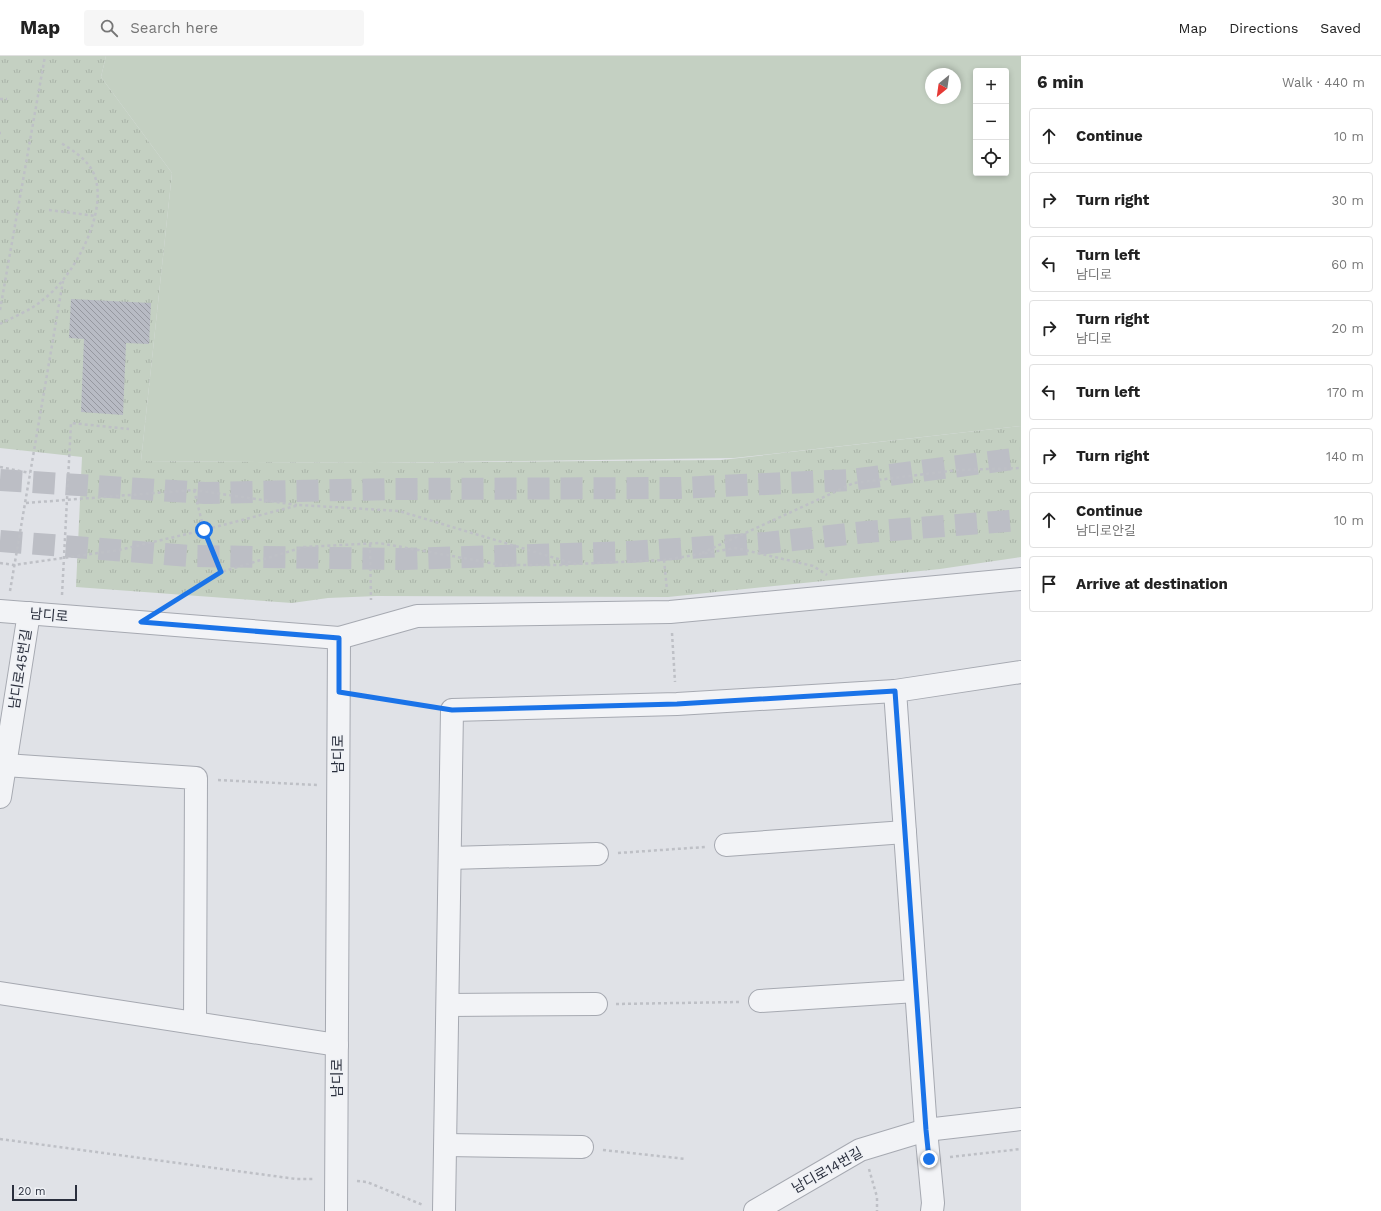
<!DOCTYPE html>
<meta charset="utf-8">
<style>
body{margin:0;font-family:"Work Sans","Noto Sans KR",sans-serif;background:#f6f6f6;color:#222}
.controls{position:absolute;right:12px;top:12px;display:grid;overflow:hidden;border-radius:4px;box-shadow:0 2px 6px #0003}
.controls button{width:36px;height:36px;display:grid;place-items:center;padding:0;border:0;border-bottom:1px solid #e0e0e0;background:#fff;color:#222;font:20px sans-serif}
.compass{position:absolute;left:925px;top:12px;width:36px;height:36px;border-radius:50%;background:#fff;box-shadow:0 2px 6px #0003;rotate:209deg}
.scale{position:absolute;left:12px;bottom:10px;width:65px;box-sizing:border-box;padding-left:4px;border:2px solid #2a2f3d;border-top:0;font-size:11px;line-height:14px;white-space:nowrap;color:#2a2f3d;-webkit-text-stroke:3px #eff1f5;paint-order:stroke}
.stop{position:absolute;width:12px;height:12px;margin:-9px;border:3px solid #1a73e8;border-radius:50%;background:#fff}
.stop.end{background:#1a73e8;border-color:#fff;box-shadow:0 1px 4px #0008}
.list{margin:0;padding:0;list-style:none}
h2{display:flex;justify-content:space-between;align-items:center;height:52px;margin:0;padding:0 16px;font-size:17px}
h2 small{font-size:13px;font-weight:400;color:#767676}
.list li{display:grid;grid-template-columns:26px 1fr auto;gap:12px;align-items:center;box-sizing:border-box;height:56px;margin:0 8px 8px;padding:0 8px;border:1px solid #e0e0e0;border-radius:4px}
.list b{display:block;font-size:15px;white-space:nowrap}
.list p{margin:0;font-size:13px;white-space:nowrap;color:#767676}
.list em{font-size:13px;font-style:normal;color:#767676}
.icon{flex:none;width:22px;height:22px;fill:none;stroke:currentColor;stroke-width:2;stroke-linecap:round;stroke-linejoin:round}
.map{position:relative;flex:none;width:1021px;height:1155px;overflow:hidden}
header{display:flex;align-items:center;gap:24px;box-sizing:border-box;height:56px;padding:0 20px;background:#fff;border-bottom:1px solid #e0e0e0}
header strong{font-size:19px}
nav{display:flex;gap:22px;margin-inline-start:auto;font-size:14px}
.search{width:280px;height:36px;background:#f6f6f6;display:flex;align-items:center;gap:10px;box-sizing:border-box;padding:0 14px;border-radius:4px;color:#767676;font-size:15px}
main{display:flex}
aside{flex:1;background:#fff}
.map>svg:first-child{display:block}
</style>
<header>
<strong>Map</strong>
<div class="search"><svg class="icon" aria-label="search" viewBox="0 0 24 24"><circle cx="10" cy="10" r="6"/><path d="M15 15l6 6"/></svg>Search here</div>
<nav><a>Map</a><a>Directions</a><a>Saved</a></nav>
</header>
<main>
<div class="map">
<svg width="1021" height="1155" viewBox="0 0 1021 1155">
<defs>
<pattern id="park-tufts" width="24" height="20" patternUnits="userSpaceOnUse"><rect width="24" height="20" fill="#c4d0c2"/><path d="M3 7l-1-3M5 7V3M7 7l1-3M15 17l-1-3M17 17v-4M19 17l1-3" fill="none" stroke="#a9b3a8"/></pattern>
<pattern id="building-back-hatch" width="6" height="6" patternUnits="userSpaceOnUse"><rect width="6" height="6" fill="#b8bbc4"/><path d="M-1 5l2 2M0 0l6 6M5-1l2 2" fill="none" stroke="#9698a0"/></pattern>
</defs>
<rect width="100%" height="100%" fill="#e0e2e7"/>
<path fill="#c4d0c2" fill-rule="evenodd" d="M 106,0 L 1021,0 L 1021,370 L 734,402 L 375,407 L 141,405 L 172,117 L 101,21 ZM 976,15 L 1006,15 L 1006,117 L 976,117 ZM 931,18 L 955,18 L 955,42 L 931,42 Z"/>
<polygon fill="url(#park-tufts)" points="0,0 106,0 101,21 172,117 141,405 375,407 721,404 1021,370 1021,501 940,513 668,541 377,540 328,542 292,547 76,531 82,401 0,392"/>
<polygon fill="url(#building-back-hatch)" points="71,243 151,247 149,288 126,287 123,359 81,356 84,283 69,282"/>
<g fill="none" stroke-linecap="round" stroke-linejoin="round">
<g stroke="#bcbec5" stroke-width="22" stroke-dasharray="22 11" stroke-linecap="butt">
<polyline points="0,424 205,437 392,433 679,432 851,424 1021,402"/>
<polyline points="0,485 190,500 404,503 630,496 766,487 866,476 1021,464"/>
</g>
<defs>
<g id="minor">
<polyline points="0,555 339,582 336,1155"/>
<polyline points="339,582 417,560 670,556 1021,523"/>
<polyline points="895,635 926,1074 933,1147 932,1155"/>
<polyline points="5,709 196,722 195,967"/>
<polyline points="0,741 29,557"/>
<polyline points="726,789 905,776"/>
<polyline points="450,802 597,798"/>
<polyline points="0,937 337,989"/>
<polyline points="760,945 916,935"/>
<polyline points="448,949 596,948"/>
<polyline points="446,1089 582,1091"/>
<polyline points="444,1155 452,654 677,648 895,635 1021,616"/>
<polyline points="755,1155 860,1094 926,1074 1021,1063"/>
</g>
</defs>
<use href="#minor" stroke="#a6a9b1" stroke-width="24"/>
<g stroke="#bec0c6" stroke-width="2.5" stroke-dasharray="3 3" stroke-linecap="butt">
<polyline points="0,43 7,43"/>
<polyline points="0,77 1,77"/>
<polyline points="49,154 96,160"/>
<polyline points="0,254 45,0"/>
<path d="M 0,268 C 11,262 31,254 40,246 C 48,240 56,233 62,225 C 83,200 107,150 94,118 C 88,104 74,95 61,87"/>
<polyline points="0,411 30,417"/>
<polyline points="194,434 204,474 221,516"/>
<polyline points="26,447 194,434 297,449"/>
<polyline points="370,488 371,544"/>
<polyline points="702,497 854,427 958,414 1021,412"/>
<polyline points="664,504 667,534"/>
<polyline points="0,507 14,509 119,494 204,474 299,449 399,455 575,508 664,504 736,492 813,510 827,519"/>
<polyline points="10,535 63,225"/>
<polyline points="62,539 71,367 129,373"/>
<polyline points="172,547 221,516 304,491 379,487 502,509 571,509"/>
<polyline points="672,577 675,626"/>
<polyline points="360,640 432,650"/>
<polyline points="218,724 317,729"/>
<polyline points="618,797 705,791"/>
<polyline points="616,948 739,946"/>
<polyline points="0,1083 296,1123 314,1123"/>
<polyline points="603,1094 686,1103"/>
<polyline points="950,1101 1021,1093"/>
<polyline points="869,1113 877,1141 877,1155"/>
<polyline points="357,1125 367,1126 423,1149"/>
</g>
<use href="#minor" stroke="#f2f3f6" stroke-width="22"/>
</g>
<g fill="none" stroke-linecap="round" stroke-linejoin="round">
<polyline stroke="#1a73e8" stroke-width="5" points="204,474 221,516 141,566 339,582 339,636 452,654 677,648 895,635 926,1074 929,1103"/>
</g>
<g text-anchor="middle" stroke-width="3" stroke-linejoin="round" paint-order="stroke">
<g font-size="14" fill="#2a2f3d" stroke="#eff1f5">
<text transform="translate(49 559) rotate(5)" y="5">남디로</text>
<text transform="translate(20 613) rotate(-81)" y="5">남디로45번길</text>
<text transform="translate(338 698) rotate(-90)" y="5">남디로</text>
<text transform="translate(337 1022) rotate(-90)" y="5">남디로</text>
<text transform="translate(827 1114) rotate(-29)" y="5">남디로14번길</text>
</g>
</g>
</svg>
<div class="controls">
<button>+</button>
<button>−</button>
<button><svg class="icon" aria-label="locate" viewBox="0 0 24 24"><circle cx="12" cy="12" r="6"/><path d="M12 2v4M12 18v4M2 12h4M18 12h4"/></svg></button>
</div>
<svg class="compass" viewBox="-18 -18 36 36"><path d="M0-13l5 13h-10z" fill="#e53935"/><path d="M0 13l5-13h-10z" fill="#767676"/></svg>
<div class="scale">20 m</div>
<div class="stop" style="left:204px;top:474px"></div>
<div class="stop end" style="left:929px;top:1103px"></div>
</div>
<aside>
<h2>6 min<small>Walk · 440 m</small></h2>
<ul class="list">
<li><svg class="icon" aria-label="ahead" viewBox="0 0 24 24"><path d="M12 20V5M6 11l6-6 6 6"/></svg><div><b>Continue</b></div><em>10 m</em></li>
<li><svg class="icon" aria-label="right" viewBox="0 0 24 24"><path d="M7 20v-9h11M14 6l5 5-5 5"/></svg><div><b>Turn right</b></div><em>30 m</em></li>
<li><svg class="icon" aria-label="left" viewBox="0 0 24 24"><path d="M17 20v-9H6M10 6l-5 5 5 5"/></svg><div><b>Turn left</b><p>남디로</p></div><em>60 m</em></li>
<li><svg class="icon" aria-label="right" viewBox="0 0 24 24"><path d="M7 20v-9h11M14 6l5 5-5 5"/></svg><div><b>Turn right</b><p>남디로</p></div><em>20 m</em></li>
<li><svg class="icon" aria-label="left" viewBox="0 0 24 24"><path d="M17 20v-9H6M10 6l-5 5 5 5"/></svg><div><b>Turn left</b></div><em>170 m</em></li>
<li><svg class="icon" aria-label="right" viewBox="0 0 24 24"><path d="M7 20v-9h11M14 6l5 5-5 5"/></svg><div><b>Turn right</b></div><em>140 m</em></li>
<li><svg class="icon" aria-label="ahead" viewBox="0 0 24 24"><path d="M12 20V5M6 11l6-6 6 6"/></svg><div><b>Continue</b><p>남디로안길</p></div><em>10 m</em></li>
<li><svg class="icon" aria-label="arrive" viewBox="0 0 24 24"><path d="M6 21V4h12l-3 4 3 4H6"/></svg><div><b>Arrive at destination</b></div></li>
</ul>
</aside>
</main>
